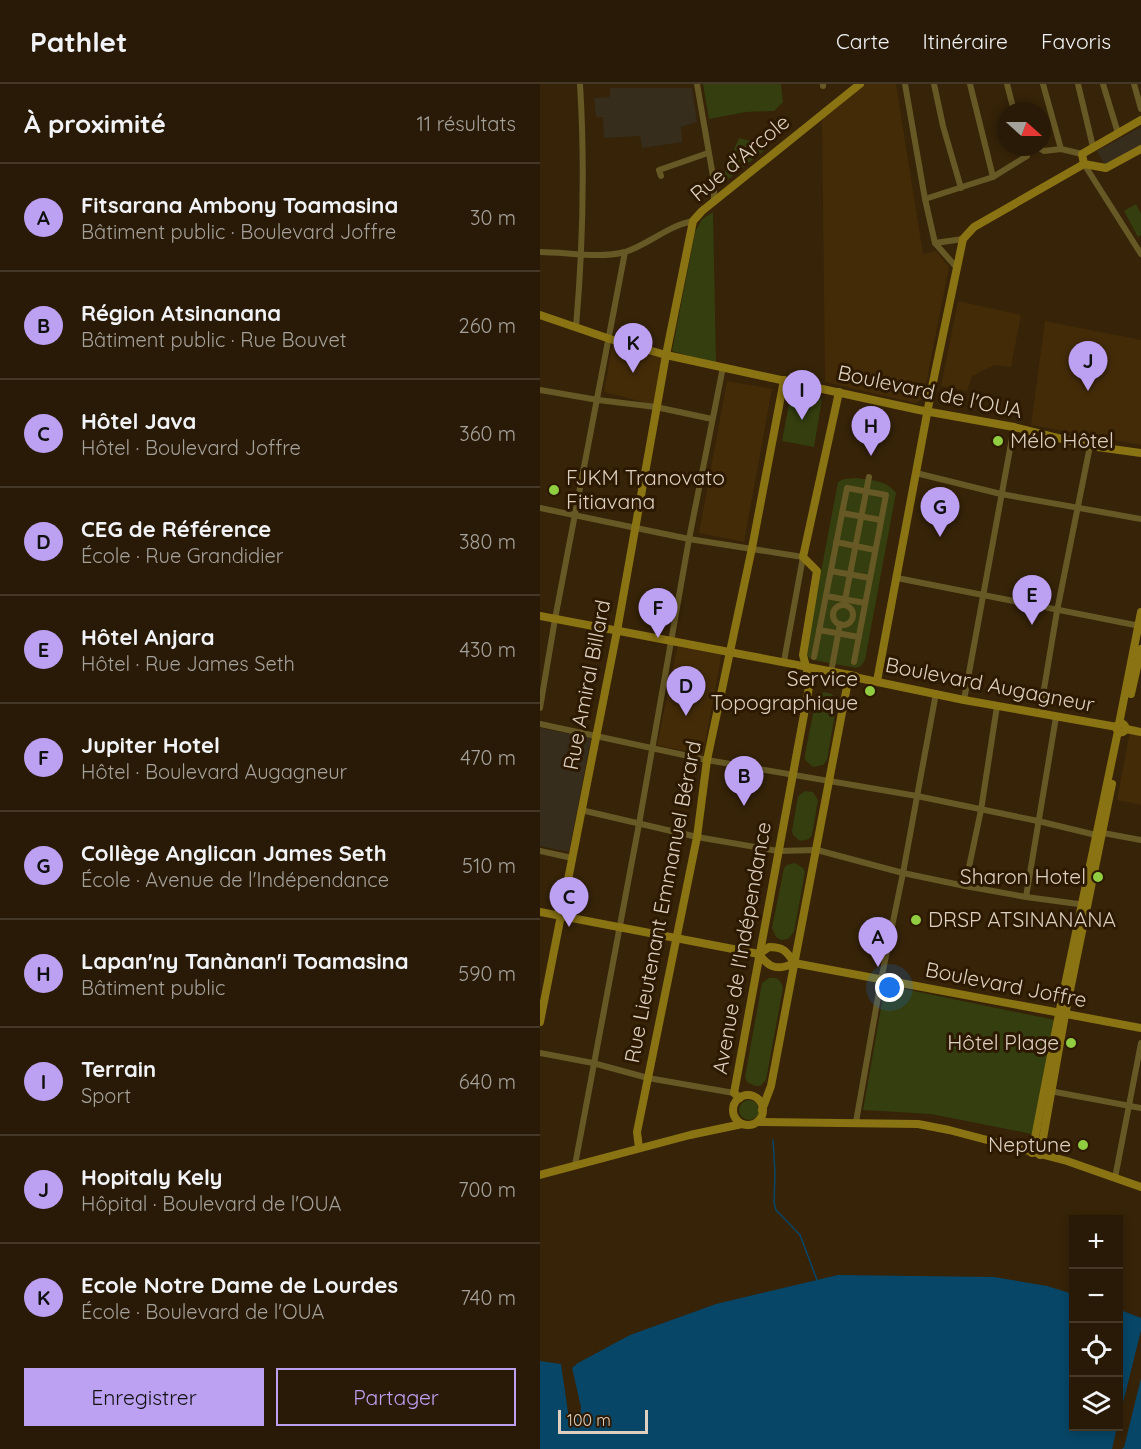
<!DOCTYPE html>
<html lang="fr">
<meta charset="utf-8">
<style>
body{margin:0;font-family:Quicksand,sans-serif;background:#302310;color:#f1f3f6}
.controls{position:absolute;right:18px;bottom:18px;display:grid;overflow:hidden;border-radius:0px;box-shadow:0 3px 9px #0003}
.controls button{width:54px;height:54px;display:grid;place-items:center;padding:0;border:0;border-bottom:2px solid #443828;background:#281a06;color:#f1f3f6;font:30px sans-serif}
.compass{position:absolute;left:457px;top:18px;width:54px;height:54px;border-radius:50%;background:#281a06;box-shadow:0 3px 9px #0003;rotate:111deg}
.scale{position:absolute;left:18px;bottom:15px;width:90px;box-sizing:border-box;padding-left:6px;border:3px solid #ddd0c1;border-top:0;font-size:16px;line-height:21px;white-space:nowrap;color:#ddd0c1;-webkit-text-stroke:4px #2c1900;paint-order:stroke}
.you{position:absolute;left:350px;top:904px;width:21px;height:21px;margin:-15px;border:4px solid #fff;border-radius:50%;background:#1a73e8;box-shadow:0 0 0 9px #1a73e833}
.badge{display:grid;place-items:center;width:39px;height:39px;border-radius:50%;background:#bca0f2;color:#111;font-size:20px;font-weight:700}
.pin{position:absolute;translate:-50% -50px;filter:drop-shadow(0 2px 3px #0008)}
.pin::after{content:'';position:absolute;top:32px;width:21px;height:18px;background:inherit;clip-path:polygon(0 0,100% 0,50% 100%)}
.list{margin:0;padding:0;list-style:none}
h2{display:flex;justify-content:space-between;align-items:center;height:78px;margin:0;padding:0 24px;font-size:26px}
h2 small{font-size:20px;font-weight:400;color:#a5a19b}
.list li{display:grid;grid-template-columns:39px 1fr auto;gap:18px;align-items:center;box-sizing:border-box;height:108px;padding:0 24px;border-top:2px solid #443828}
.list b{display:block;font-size:22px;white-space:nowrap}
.list p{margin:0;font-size:20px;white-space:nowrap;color:#a5a19b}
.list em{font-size:20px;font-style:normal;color:#a5a19b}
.actions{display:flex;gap:12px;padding:18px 24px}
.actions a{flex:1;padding:14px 0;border:2px solid #bca0f2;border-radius:0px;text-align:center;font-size:21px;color:#bca0f2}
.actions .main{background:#bca0f2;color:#111}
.icon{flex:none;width:33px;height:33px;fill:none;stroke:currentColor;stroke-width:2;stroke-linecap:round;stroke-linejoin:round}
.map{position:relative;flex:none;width:601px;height:1365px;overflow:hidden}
header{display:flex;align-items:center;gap:36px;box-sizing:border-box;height:84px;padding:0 30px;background:#281a06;border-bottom:2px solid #443828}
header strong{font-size:28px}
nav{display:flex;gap:33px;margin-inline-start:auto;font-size:21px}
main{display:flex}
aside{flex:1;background:#281a06}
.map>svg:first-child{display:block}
</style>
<header>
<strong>Pathlet</strong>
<nav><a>Carte</a><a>Itinéraire</a><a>Favoris</a></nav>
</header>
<main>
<aside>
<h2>À proximité<small>11 résultats</small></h2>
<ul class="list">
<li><span class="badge">A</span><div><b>Fitsarana Ambony Toamasina</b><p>Bâtiment public · Boulevard Joffre</p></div><em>30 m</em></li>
<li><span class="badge">B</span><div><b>Région Atsinanana</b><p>Bâtiment public · Rue Bouvet</p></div><em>260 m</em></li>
<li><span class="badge">C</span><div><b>Hôtel Java</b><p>Hôtel · Boulevard Joffre</p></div><em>360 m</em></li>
<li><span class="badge">D</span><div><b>CEG de Référence</b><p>École · Rue Grandidier</p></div><em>380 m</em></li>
<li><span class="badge">E</span><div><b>Hôtel Anjara</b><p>Hôtel · Rue James Seth</p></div><em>430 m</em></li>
<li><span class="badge">F</span><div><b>Jupiter Hotel</b><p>Hôtel · Boulevard Augagneur</p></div><em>470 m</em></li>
<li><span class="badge">G</span><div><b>Collège Anglican James Seth</b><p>École · Avenue de l'Indépendance</p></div><em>510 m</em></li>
<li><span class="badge">H</span><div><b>Lapan'ny Tanànan'i Toamasina</b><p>Bâtiment public</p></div><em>590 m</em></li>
<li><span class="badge">I</span><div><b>Terrain</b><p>Sport</p></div><em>640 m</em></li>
<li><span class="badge">J</span><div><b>Hopitaly Kely</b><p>Hôpital · Boulevard de l'OUA</p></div><em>700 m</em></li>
<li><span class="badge">K</span><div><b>Ecole Notre Dame de Lourdes</b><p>École · Boulevard de l'OUA</p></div><em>740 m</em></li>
</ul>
<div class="actions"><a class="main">Enregistrer</a><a>Partager</a></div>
</aside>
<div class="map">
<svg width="601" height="1365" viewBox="0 0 601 1365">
<rect width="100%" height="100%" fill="#362308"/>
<g fill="#362d1d">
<polygon points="70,4 152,4 157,38 141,43 142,58 102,64 100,52 64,54 63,33 56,33 54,14 70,13"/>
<polygon points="601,43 601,63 566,83 557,67"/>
<polygon points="0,644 51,654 29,768 0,762"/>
</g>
<g fill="#432b08">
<polygon points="325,0 356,0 383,170 396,167 409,183 383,315 375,319 285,298 282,36"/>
<polygon points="418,217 481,231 471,283 454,281 432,292 427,307 401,302"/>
<polygon points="505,237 601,256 601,361 491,341"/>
<polygon points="74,252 122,269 115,321 64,308"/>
<polygon points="187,297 232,305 204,458 159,449"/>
<polygon points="138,560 182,568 163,671 117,661"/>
<polygon points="590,647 601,649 601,721 577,716"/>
</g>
<g fill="#343e0e">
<polygon points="163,0 241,0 243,18 234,27 206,28 169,35"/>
<polygon points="199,54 230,62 182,100 180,98"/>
<polygon points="596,120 601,130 601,151 598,153 584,127"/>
<polygon points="173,128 176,280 132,267 155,148 162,135"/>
<polygon points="251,310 282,315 274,363 242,357"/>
<path d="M 316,394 C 330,396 347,396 356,409 L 325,576 L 321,582 L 316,584 L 273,576 L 268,573 L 266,567 L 298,398 L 304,395 Z"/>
<polygon points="284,608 292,610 297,618 287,676 283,681 273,683 265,676 265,670 276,615"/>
<polygon points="265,707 273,708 278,716 272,751 269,755 260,757 253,751 252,747 258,712"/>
<polygon points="255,779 263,784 265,788 254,848 248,855 241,856 236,853 232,844 244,784 247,781"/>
<path d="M 229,894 C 237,893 241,896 243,904 L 226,996 L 220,1002 L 215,1002 L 207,998 L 205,993 L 222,899 Z"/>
<polygon points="345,901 515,936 492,1050 391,1030 323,1026"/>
<circle cx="209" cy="1026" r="10"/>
</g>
<g fill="#074667">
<polygon points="298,1191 454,1193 507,1202 533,1210 534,1342 577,1343 572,1365 0,1365 0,1277 21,1280 28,1327 35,1333 41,1324 32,1284 38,1279 90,1251 176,1220"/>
<polygon points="578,1225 601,1234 601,1247 579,1336"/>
<polygon points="601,1294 601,1365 582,1365 584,1363"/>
</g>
<g fill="#362308">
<polygon points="601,1247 601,1260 581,1337 578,1339"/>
<polygon points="21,1277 24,1280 30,1326 35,1330 38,1324 29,1284 31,1280 41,1324 40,1330 35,1333 31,1332 28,1327"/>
<polygon points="601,1291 584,1363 579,1365 598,1293"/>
</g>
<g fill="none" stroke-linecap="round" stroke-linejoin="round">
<polyline stroke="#074667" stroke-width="1.5" points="233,1056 235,1090 234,1118 236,1126 260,1151 277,1196"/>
<g stroke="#675925" stroke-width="6">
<polyline points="157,0 174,98 174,118"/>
<polyline points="283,0 283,2"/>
<polyline points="365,0 385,115 395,159 417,184"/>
<polyline points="394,0 403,42 421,104"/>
<polyline points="430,0 453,93"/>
<polyline points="467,0 474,27"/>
<polyline points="503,0 521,65"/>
<polyline points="538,0 553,63"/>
<polyline points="563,0 578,49"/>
<polyline points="594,0 601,25"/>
<polyline points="497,63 504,67 521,65 542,70"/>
<polyline points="544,80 601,170"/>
<polyline points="121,92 119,86 168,69"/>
<polyline points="385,115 453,93 487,72 485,66 492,63"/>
<polyline points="395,159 423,155"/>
<path d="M 0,168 C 27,168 58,175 85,168 C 108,161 127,142 153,137"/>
<path d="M 36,243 C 43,162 45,81 40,0"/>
<polyline points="0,306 58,316 116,323 172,335"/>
<polyline points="376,389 461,410 601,435"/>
<polyline points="0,424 149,455 263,473 244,577"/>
<polyline points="302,429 341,436"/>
<polyline points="296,458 335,466"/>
<polyline points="291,487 330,494"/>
<polyline points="357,494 600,542"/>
<polyline points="286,512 325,519"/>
<polyline points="304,521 329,393"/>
<circle cx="303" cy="531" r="10"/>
<polyline points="279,546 319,553"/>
<polyline points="274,573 307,404 346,411 314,578"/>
<polyline points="291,588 300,540"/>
<polyline points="424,616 474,343"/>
<polyline points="0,624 15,535 85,168"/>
<polyline points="500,629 517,527 550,362"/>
<polyline points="0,640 167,676 377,712 498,737 556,751 563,749 601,756"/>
<polyline points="41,726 157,753 238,767 277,766 363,789 425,802 486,813 546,821"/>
<polyline points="0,767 32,774"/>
<polyline points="425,802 441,726 457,622"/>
<polyline points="486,813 516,633"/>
<polyline points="0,969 53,979 108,994 194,1009"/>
<polyline points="510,1007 601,1024"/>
<polyline points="316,1038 341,896 363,789 396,609"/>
<polyline points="35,1081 99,740 149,455 183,283"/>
<polyline points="575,1094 601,959"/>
</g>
<g stroke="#8a7313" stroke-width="8">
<polyline points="544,80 542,70 601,36"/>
<polyline points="0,231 70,255 126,271 379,326 474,343 550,362 601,369"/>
<polyline points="0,532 315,592"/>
<polyline points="337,597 392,303 423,155 434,143 544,80 566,84 601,65"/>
<polyline points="591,610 601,565"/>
<circle cx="581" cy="644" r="4.5"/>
<polyline points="579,640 601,528"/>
<polyline points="586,645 601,648"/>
<polyline points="0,828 219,870"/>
<path d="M 229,863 C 243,863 247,867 254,879 C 238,887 229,884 219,870 Z"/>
<polyline points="254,879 601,944"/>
<polyline points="0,938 77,547 126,271 153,137 162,127 320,0"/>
<circle cx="208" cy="1026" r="15"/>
<polyline points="200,1014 194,1009 270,598 263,571 277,487 263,473 299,308"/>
<polyline points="222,1026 231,1002 309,592 424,616 577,643"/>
<polyline points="218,1038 378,1040 409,1046 527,1077 601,1103"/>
<polyline points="99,1064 97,1048 157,753 167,676 212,464 244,296"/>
<polyline points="492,1069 519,930 578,647"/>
<polyline points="500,1071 525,931 572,700"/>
<polyline points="0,1091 150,1051 202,1040"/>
</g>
</g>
<g fill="#90cd40" stroke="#2c1900" stroke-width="2">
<circle cx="458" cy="357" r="6"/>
<circle cx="14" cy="406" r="6"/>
<circle cx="330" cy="607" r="6"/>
<circle cx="558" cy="793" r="6"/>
<circle cx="376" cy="836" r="6"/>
<circle cx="531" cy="959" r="6"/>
<circle cx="543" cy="1061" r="6"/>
</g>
<g text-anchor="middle" stroke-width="6" stroke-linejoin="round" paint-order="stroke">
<g font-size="21" fill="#ddd0c1" stroke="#2c1900">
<text transform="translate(200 74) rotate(-40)" y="7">Rue d'Arcole</text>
<text transform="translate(390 308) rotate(12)" y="7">Boulevard de l'OUA</text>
<text transform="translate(47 601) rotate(-79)" y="7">Rue Amiral Billard</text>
<text transform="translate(450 601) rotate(11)" y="7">Boulevard Augagneur</text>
<text transform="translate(123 818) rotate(-79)" y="7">Rue Lieutenant Emmanuel Bérard</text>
<text transform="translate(202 864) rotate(-80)" y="7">Avenue de l'Indépendance</text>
<text transform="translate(466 901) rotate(11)" y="7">Boulevard Joffre</text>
</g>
<g font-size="21" fill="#ddd0c1" stroke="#2c1900" text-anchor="end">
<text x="470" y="364" text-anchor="start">Mélo Hôtel</text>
<text x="26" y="401" text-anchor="start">FJKM Tranovato<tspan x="26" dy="24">Fitiavana</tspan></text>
<text x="318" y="602">Service<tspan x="318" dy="24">Topographique</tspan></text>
<text x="546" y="800">Sharon Hotel</text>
<text x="388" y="843" text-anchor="start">DRSP ATSINANANA</text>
<text x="519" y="966">Hôtel Plage</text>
<text x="531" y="1068">Neptune</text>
</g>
</g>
</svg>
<div class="controls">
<button>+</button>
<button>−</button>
<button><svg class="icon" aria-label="locate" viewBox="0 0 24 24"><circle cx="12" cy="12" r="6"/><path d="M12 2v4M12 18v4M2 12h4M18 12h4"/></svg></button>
<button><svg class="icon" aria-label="layers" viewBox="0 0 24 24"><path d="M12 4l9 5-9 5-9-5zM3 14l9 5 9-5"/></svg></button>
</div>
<svg class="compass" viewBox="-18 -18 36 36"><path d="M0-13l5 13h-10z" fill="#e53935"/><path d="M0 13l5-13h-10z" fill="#a5a19b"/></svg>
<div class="scale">100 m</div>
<div class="you"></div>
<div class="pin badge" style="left:338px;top:883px">A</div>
<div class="pin badge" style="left:204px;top:722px">B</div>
<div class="pin badge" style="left:29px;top:843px">C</div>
<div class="pin badge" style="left:146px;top:632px">D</div>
<div class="pin badge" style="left:492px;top:541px">E</div>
<div class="pin badge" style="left:118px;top:554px">F</div>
<div class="pin badge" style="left:400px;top:453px">G</div>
<div class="pin badge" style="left:331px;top:372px">H</div>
<div class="pin badge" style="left:262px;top:336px">I</div>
<div class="pin badge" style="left:548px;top:307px">J</div>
<div class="pin badge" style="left:93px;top:289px">K</div>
</div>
</main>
